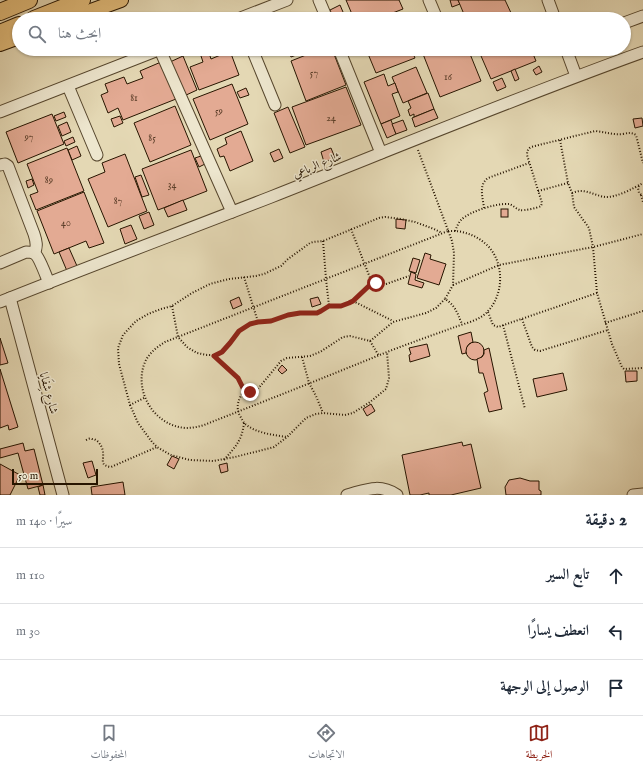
<!DOCTYPE html>
<html lang="ar">
<meta charset="utf-8">
<style>
body{margin:0;font-family:"IM FELL English",Amiri,serif;background:#f6f6f7;color:#1f2937;direction:rtl}
.scale{position:absolute;left:12px;bottom:10px;width:86px;box-sizing:border-box;padding-left:4px;border:2px solid #271500;border-top:0;font-size:11px;line-height:14px;white-space:nowrap;color:#271500;-webkit-text-stroke:3px #ede6ce;paint-order:stroke}
.stop{position:absolute;width:12px;height:12px;margin:-9px;border:3px solid #8f2418;border-radius:50%;background:#fff}
.stop.end{background:#8f2418;border-color:#fff;box-shadow:0 1px 4px #0008}
.list{margin:0;padding:0;list-style:none}
h2{display:flex;justify-content:space-between;align-items:center;height:52px;margin:0;padding:0 16px;font-size:17px}
h2 small{font-size:13px;font-weight:400;color:#747a83}
.list li{display:grid;grid-template-columns:26px 1fr auto;gap:12px;align-items:center;box-sizing:border-box;height:56px;padding:0 16px;border-top:1px solid #e0e1e3}
.list b{display:block;font-size:15px;white-space:nowrap}
.list em{font-size:13px;font-style:normal;color:#747a83}
.icon{flex:none;width:22px;height:22px;fill:none;stroke:currentColor;stroke-width:2;stroke-linecap:round;stroke-linejoin:round}
.map{position:relative;flex:none;width:643px;height:495px;overflow:hidden;direction:ltr}
.search{position:absolute;background:#fff;box-shadow:0 1px 3px #0004;left:12px;right:12px;top:12px;height:44px;display:flex;align-items:center;gap:10px;box-sizing:border-box;padding:0 14px;border-radius:22px;color:#747a83;font-size:15px}
.sheet{height:220px;background:#fff}
nav{display:flex;justify-content:space-around;align-items:center;box-sizing:border-box;height:56px;border-top:1px solid #e0e1e3;background:#fff;font-size:11px;color:#747a83}
nav a{display:grid;justify-items:center;gap:2px}
nav .on{color:#8f2418}
.map>svg:first-child{display:block}
</style>
<div class="map">
<svg width="643" height="495" viewBox="0 0 643 495">
<rect width="100%" height="100%" fill="#e4d8b4"/>
<filter id="stains"><feTurbulence type="fractalNoise" baseFrequency=".005" numOctaves="4"/><feColorMatrix values="0 0 0 0 .2 0 0 0 0 .09 0 0 0 0 .02 0 0 0 .5 -.17"/></filter>
<radialGradient id="worn" r=".72"><stop offset=".6" stop-color="#630" stop-opacity="0"/><stop offset="1" stop-color="#630" stop-opacity=".3"/></radialGradient>
<g fill="#e3aa93" stroke="#271500">
<polygon points="346,0 399,0 403,9 377,19 354,19"/>
<polygon points="450,0 458,0 460,4 452,7"/>
<polygon points="458,0 505,0 512,15 502,19 466,19"/>
<polygon points="340,5 346,19 334,19 330,10"/>
<polygon points="319,13 322,19 305,19"/>
<polygon points="288,49 312,49 291,57"/>
<polygon points="321,49 332,49 346,85 306,101 291,61"/>
<polygon points="366,49 411,49 415,58 376,73"/>
<polygon points="421,49 468,49 481,81 440,97"/>
<polygon points="478,49 531,49 536,61 491,79"/>
<polygon points="208,50 211,59 230,51 239,75 199,90 190,67 203,62 200,53"/>
<polygon points="183,56 197,90 184,96 170,62"/>
<polygon points="161,62 176,99 123,120 118,108 108,113 101,95 108,92 105,84 124,77 127,84 143,78 140,71"/>
<polygon points="539,66 542,72 536,75 533,70"/>
<polygon points="416,67 427,93 403,103 392,77"/>
<polygon points="515,69 519,79 515,81 511,71"/>
<polygon points="384,74 388,86 395,83 398,92 392,94 400,116 381,124 364,82"/>
<polygon points="502,78 506,87 497,91 493,82"/>
<polygon points="232,84 248,124 210,140 193,99"/>
<polygon points="346,87 361,125 306,145 292,107"/>
<polygon points="246,88 249,95 240,98 237,92"/>
<polygon points="428,93 434,109 414,117 414,114 410,116 408,110 411,108 408,101"/>
<polygon points="175,106 191,145 150,162 134,123"/>
<polygon points="288,107 305,147 290,153 274,113"/>
<polygon points="434,109 438,118 415,127 412,118"/>
<polygon points="64,112 66,117 56,121 54,116"/>
<polygon points="52,114 64,144 18,163 6,132"/>
<polygon points="120,116 123,123 114,127 111,119"/>
<polygon points="642,118 643,126 635,128 633,119"/>
<polygon points="391,120 396,134 387,138 381,124"/>
<polygon points="403,120 407,130 396,134 392,124"/>
<polygon points="67,122 71,132 62,136 58,126"/>
<polygon points="241,131 253,161 230,171 224,156 220,157 217,149 227,144 225,138"/>
<polygon points="73,137 75,142 66,146 64,141"/>
<polygon points="77,146 81,156 72,160 68,150"/>
<polygon points="67,148 84,191 36,210 30,195 38,192 27,164"/>
<polygon points="331,148 335,158 324,162 321,152"/>
<polygon points="279,149 283,158 274,162 270,153"/>
<polygon points="191,150 207,191 158,210 142,169"/>
<polygon points="125,154 147,211 108,227 88,179 105,172 102,163"/>
<polygon points="204,155 207,163 199,167 195,158"/>
<polygon points="141,175 149,195 142,197 135,177"/>
<polygon points="32,179 34,185 28,188 26,181"/>
<polygon points="84,192 104,243 89,248 86,241 54,254 37,211"/>
<polygon points="183,200 187,210 168,217 164,208"/>
<rect x="501" y="209" width="7" height="8"/>
<polygon points="149,212 154,225 144,229 139,216"/>
<polygon points="396,219 406,220 405,229 396,228"/>
<polygon points="131,225 137,239 125,244 120,229"/>
<polygon points="69,248 77,266 67,271 59,252"/>
<polygon points="425,253 431,255 430,259 446,264 439,285 417,278"/>
<polygon points="413,258 420,260 416,273 409,271"/>
<polygon points="411,272 416,274 415,280 424,283 422,288 408,284"/>
<polygon points="239,297 242,305 233,309 230,301"/>
<polygon points="318,297 321,304 312,307 310,299"/>
<polygon points="471,332 473,342 469,344 467,347 466,353 462,354 458,336"/>
<polygon points="0,338 8,363 0,365"/>
<circle cx="475" cy="351" r="9"/>
<polygon points="427,344 430,356 410,362 409,355 411,354 409,348"/>
<polygon points="489,348 502,409 489,412 484,393 488,391 483,373 479,373 477,359 482,357 484,354 484,350"/>
<polygon points="282,365 287,370 282,374 278,370"/>
<polygon points="0,369 18,427 9,430 8,425 0,428"/>
<polygon points="625,371 637,371 637,381 626,382"/>
<polygon points="563,373 567,390 537,397 533,379"/>
<polygon points="371,404 375,411 367,416 363,409"/>
<polygon points="462,442 463,446 471,444 481,488 451,495 429,495 429,493 420,495 410,495 402,455"/>
<polygon points="23,443 25,451 34,449 43,485 28,489 18,453 0,458 0,449"/>
<polygon points="172,456 179,459 174,469 167,465"/>
<polygon points="92,461 96,475 88,478 83,463"/>
<polygon points="227,463 228,471 221,473 219,465"/>
<polygon points="0,464 20,475 10,495 0,495"/>
<polygon points="520,478 530,481 539,481 539,490 541,491 541,495 506,495 505,487 509,480"/>
<polygon points="123,482 125,495 92,495 91,487"/>
<polygon points="43,485 45,495 40,495 38,487"/>
</g>
<g fill="none" stroke-linecap="round" stroke-linejoin="round">
<defs>
<g id="minor">
<polyline points="319,0 327,19"/>
<polyline points="429,0 437,19"/>
<polyline points="548,0 555,19"/>
<polyline points="238,19 287,0"/>
<polyline points="624,23 643,16"/>
<polyline points="252,49 275,105"/>
<polyline points="339,49 381,153"/>
<polyline points="566,49 576,76"/>
<polyline points="160,50 232,212"/>
<polyline points="68,86 97,155"/>
<polyline points="0,112 161,49"/>
<path d="M 0,165 L 5,164 L 8,166 L 34,234 C 36,240 38,247 34,253"/>
<path d="M 0,263 L 26,252 C 30,252 33,252 36,255 C 40,259 46,276 49,283"/>
<polyline points="10,298 63,495"/>
<path d="M 0,302 C 90,266 181,232 271,197 C 395,148 518,97 643,52"/>
<path d="M 347,495 C 366,490 379,483 397,495"/>
<polyline points="633,495 643,494"/>
</g>
<g id="major">
<polyline points="69,19 121,0"/>
<polyline points="0,44 19,37"/>
</g>
<g id="highway">
<polyline points="0,12 29,0"/>
<polyline points="34,19 82,0"/>
<polyline points="0,33 19,25"/>
</g>
</defs>
<use href="#minor" stroke="#56462d" stroke-width="13"/>
<use href="#major" stroke="#271500" stroke-width="16"/>
<use href="#highway" stroke="#271500" stroke-width="18"/>
<g stroke="#271500" stroke-width="2" stroke-dasharray="1 2" stroke-linecap="butt">
<polyline points="560,140 568,183 572,193 574,207 589,228 593,247 597,293 612,344 622,367 624,369 643,368"/>
<path d="M 418,150 L 452,241 L 454,253 L 453,285 L 445,299 C 456,306 457,313 462,324"/>
<polyline points="639,186 638,188 639,193 643,196"/>
<polyline points="538,191 568,183"/>
<path d="M 572,193 C 575,192 578,191 581,191 C 589,191 597,196 605,197 C 616,198 634,188 643,183"/>
<polyline points="641,195 643,202"/>
<path d="M 484,208 C 483,198 478,185 488,178 L 529,163"/>
<polyline points="351,229 372,283"/>
<path d="M 448,231 C 464,230 478,236 489,247 C 504,264 504,294 488,311 C 481,320 466,323 455,327 C 433,335 410,343 387,352 C 326,377 265,401 204,425 C 198,427 192,428 186,428 C 154,426 133,391 145,362 C 149,353 157,347 165,342 Z"/>
<path d="M 455,231 C 457,227 458,223 461,220 C 470,211 497,203 509,204 C 513,205 516,209 520,210 C 524,211 537,208 541,206 L 542,203 L 527,155 C 527,151 528,149 531,147 L 595,131 C 605,132 613,135 623,134 C 628,133 631,132 636,135 L 643,163"/>
<polyline points="323,241 326,279 329,306"/>
<polyline points="244,277 258,322"/>
<polyline points="453,285 499,265 593,247 643,234"/>
<polyline points="353,301 393,321"/>
<polyline points="172,306 178,337 187,347 197,353 207,355 214,355 222,352 230,343 239,331 251,324 258,322 271,321 288,315 300,313 317,313 321,311 329,306 341,306 349,303 353,301 361,293 372,283 386,284 409,276"/>
<polyline points="488,312 493,325 498,327 597,293"/>
<polyline points="522,319 532,347 535,350 540,351 608,330"/>
<polyline points="605,323 643,311"/>
<polyline points="503,325 525,409"/>
<polyline points="370,341 379,356"/>
<path d="M 214,355 L 238,378 L 244,390 C 239,399 235,406 240,416 C 242,419 243,422 245,424 C 256,433 273,435 287,437"/>
<polyline points="302,357 309,383 316,396 323,413"/>
<polyline points="244,390 250,392 257,390 281,361 287,358 310,356 320,352 343,337 350,336 370,341 375,337 393,322 426,313 436,308 445,299"/>
<polyline points="144,398 130,405 119,364 118,348 123,335 136,321 148,314 161,309 172,306 192,293 210,284 229,279 256,276 264,274 281,266 288,259 310,243 313,242 323,241 379,218 385,217 401,219 415,222 434,229 442,233"/>
<polyline points="130,405 138,423 152,442 157,447 171,455 190,460 213,461 235,457 274,447 287,437 306,418 316,414 323,413 345,415 353,413 370,402 386,389 389,378 387,352"/>
<path d="M 86,440 C 88,439 90,438 92,439 C 98,439 103,447 103,453 C 104,460 99,465 111,467 L 157,447"/>
<path d="M 224,460 C 235,447 242,441 244,423"/>
</g>
<use href="#minor" stroke="#ede6ce" stroke-width="11"/>
<use href="#major" stroke="#e2bc7a" stroke-width="14"/>
<use href="#highway" stroke="#e2bc7a" stroke-width="16"/>
</g>
<g fill="none" stroke-linecap="round" stroke-linejoin="round">
<polyline stroke="#8f2418" stroke-width="5" points="250,392 244,390 238,378 214,356 222,352 230,343 239,331 250,324 258,322 271,321 288,315 300,313 317,313 321,311 329,306 341,306 349,303 353,301 372,283 376,283"/>
</g>
<g text-anchor="middle" stroke-width="3" stroke-linejoin="round" paint-order="stroke">
<g font-size="10" fill="#563a25">
<text x="314" y="76">57</text>
<text x="448" y="80">16</text>
<text x="134" y="101">81</text>
<text x="219" y="114">59</text>
<text x="331" y="121">24</text>
<text x="29" y="140">97</text>
<text x="152" y="141">85</text>
<text x="49" y="183">89</text>
<text x="172" y="188">34</text>
<text x="118" y="204">87</text>
<text x="66" y="226">40</text>
</g>
<g font-size="12" fill="#271500" stroke="#ede6ce">
<text transform="translate(317 165) rotate(-22)" y="4">شارع الرباعي</text>
<text transform="translate(49 393) rotate(75)" y="4">شارع شِفَايا</text>
</g>
</g>
<rect width="100%" height="100%" filter="url(#stains)"/>
<rect width="100%" height="100%" fill="url(#worn)"/>
</svg>
<div class="scale">50 m</div>
<div class="stop" style="left:376px;top:283px"></div>
<div class="stop end" style="left:250px;top:392px"></div>
<div class="search"><svg class="icon" aria-label="search" viewBox="0 0 24 24"><circle cx="10" cy="10" r="6"/><path d="M15 15l6 6"/></svg>ابحث هنا</div>
</div>
<section class="sheet">
<h2>2 دقيقة<small>سيرًا · 140 m</small></h2>
<ul class="list">
<li><svg class="icon" aria-label="ahead" viewBox="0 0 24 24"><path d="M12 20V5M6 11l6-6 6 6"/></svg><div><b>تابع السير</b></div><em>110 m</em></li>
<li><svg class="icon" aria-label="left" viewBox="0 0 24 24"><path d="M17 20v-9H6M10 6l-5 5 5 5"/></svg><div><b>انعطف يسارًا</b></div><em>30 m</em></li>
<li><svg class="icon" aria-label="arrive" viewBox="0 0 24 24"><path d="M6 21V4h12l-3 4 3 4H6"/></svg><div><b>الوصول إلى الوجهة</b></div></li>
</ul>
</section>
<nav>
<a class="on"><svg class="icon" aria-label="map" viewBox="0 0 24 24"><path d="M3 6l6-2 6 2 6-2v14l-6 2-6-2-6 2zM9 4v14M15 6v14"/></svg>الخريطة</a>
<a><svg class="icon" aria-label="directions" viewBox="0 0 24 24"><path d="M12 3l9 9-9 9-9-9zM9 14v-3h6M13 9l2 2-2 2"/></svg>الاتجاهات</a>
<a><svg class="icon" aria-label="saved" viewBox="0 0 24 24"><path d="M7 4h10v16l-5-4-5 4z"/></svg>المحفوظات</a>
</nav>
